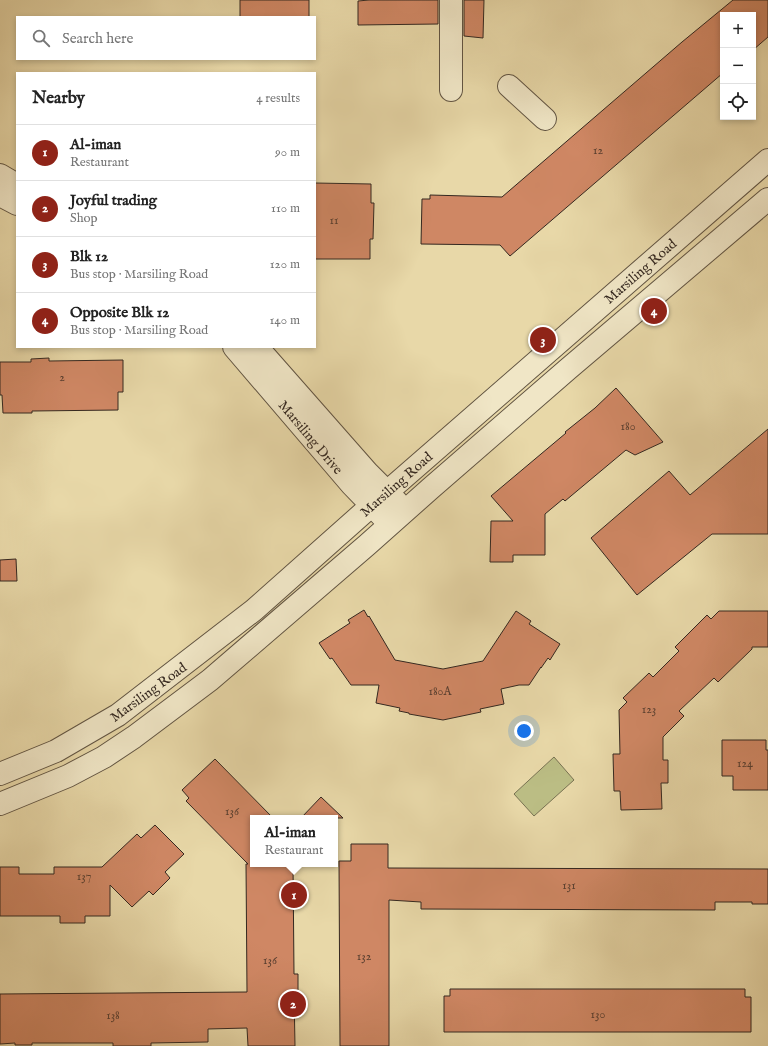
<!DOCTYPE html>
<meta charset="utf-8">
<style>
body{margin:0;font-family:"IM FELL English",serif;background:#f2f2f2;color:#222}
.controls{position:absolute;right:12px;top:12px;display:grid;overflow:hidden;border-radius:0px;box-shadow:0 2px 6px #0003}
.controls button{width:36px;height:36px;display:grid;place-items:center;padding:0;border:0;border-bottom:1px solid #e0e0e0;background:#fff;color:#222;font:20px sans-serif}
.you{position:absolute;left:524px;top:731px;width:14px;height:14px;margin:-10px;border:3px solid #fff;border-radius:50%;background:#1a73e8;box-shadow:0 0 0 6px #1a73e833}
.badge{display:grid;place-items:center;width:26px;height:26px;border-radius:50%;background:#8f2418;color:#fff;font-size:13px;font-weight:700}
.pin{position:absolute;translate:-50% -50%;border:2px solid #fff;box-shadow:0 1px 4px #0006}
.popup{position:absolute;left:250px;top:815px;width:88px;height:52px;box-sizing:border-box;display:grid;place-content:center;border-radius:0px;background:#fff;filter:drop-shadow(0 1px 3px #0005);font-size:13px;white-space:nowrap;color:#767676}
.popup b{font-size:15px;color:#222}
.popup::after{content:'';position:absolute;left:50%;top:100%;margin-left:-8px;border:8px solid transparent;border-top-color:#fff}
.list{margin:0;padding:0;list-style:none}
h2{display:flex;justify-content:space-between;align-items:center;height:52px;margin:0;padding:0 16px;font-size:17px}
h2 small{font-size:13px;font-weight:400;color:#767676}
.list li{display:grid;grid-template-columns:26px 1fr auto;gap:12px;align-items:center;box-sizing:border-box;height:56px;padding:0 16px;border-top:1px solid #e0e0e0}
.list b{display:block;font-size:15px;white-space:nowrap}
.list p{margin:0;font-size:13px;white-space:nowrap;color:#767676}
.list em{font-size:13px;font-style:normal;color:#767676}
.icon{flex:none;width:22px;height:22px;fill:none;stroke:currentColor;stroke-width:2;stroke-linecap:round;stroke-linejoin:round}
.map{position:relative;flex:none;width:768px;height:1046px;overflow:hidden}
.search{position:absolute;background:#fff;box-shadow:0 2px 6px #0003;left:16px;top:16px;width:300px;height:44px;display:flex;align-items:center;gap:10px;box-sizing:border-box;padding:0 14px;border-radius:0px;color:#767676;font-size:15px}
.panel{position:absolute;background:#fff;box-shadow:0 2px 6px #0003;left:16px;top:72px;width:300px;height:276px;border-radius:0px}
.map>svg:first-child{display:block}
</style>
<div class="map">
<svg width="768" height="1046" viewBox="0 0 768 1046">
<rect width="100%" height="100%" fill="#e8d8a8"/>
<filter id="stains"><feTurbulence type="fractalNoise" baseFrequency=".005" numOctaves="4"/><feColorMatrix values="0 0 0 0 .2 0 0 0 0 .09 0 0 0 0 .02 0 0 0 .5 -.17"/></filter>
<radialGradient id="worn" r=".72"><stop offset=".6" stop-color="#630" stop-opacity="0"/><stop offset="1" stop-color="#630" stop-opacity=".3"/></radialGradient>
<polygon fill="#bbbd84" stroke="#787252" points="554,757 574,780 534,816 514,794"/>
<g fill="#cf8764" stroke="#342820">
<rect x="240" y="0" width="69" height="17"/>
<polygon points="369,0 438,0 438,24 358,25 358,1"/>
<polygon points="464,0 484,0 483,38 464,36"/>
<polygon points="733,0 768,0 768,37 753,50 753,15 723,15 723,73 510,256 500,245 421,244 422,199 430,199 430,195 502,197 682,42"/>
<polygon points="315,183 371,184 371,203 374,203 373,239 370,239 370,259 315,259"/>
<polygon points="49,358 49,361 123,360 123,392 118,392 118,410 32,411 32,413 3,413 2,395 0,395 0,362 31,362 31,359"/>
<polygon points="616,388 663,442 635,455 626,450 565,501 563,499 545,514 545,555 513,555 513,562 490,562 491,521 513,521 491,496 566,433 565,432 595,408"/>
<polygon points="768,429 768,534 712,534 637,595 591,538 669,471 690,495"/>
<polygon points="16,559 17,581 0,581 0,560"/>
<polygon points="364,610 368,617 369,616 395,660 443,669 483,661 516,611 531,621 529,624 560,644 550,660 548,658 541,668 541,667 529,685 519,685 501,689 504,704 480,709 481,712 443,720 409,714 409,713 399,711 400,708 376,703 379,685 351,685 332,658 330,659 319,643 350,623 348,620"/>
<polygon points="719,611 768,611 768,647 752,647 752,649 718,682 714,678 679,711 684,716 663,737 663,760 668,760 668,783 661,783 662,809 621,810 620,791 614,791 613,754 620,754 619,710 627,702 623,698 649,673 653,677 679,651 675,647 707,615 711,619"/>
<polygon points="722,740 766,740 766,750 768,750 768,790 733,790 733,776 722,776"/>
<polygon points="215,759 273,818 253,818 253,864 293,864 294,974 298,974 298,991 294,991 295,1046 248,1046 247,1028 208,1029 208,1042 151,1043 151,1046 113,1046 113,1043 32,1043 32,1045 15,1045 15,1043 0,1044 0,994 247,992 246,864 248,864 186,801 189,798 182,790"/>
<polygon points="321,797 343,818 301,818"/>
<polygon points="155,825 184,854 165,872 170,878 153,895 149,891 132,907 110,885 110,916 85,916 85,923 60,923 60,916 0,916 0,867 19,867 19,874 54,874 54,867 102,867 137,834 141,838"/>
<polygon points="351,844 388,844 388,868 768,869 768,904 752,904 752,902 715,902 715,910 421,909 421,902 389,900 389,1046 340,1046 339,861 351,861"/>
<polygon points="450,989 745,989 745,997 751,997 751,1032 444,1032 444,996 450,996"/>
</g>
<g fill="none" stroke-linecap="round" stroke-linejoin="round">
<defs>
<g id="minor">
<polyline points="451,0 451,90"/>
<polyline points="509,86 545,119"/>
<polyline points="0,175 17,185"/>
<polyline points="0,195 17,204"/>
<polyline points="234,347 352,485 382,516"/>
<polyline points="257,347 367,472 397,502"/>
<polyline points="0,774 56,751 118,715 254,610 371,506 768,160"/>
<polyline points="0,804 68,776 104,757 134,737 210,680 367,545 431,488 568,369 768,199"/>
</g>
</defs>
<use href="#minor" stroke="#615442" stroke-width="24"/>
<use href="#minor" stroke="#f0e6c6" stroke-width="22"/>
</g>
<g text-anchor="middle" stroke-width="3.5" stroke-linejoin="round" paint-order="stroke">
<g font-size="12" fill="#5b4031">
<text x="598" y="154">12</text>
<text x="334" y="224">11</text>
<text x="62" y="381">2</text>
<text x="628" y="430">180</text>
<text x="440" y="695">180A</text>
<text x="649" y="713">123</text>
<text x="745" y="767">124</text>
<text x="232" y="815">136</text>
<text x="84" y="880">137</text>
<text x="569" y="889">131</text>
<text x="364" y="960">132</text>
<text x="270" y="964">136</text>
<text x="598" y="1018">130</text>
<text x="113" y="1019">138</text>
</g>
<g font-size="14" fill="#342820" stroke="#f0e6c6">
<text transform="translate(640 271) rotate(-41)" y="5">Marsiling Road</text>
<text transform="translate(311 437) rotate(50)" y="5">Marsiling Drive</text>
<text transform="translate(396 484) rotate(-41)" y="5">Marsiling Road</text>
<text transform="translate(148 692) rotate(-36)" y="5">Marsiling Road</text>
</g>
</g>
<rect width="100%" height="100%" filter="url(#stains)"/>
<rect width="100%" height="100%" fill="url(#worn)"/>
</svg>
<div class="controls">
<button>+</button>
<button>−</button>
<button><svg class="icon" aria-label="locate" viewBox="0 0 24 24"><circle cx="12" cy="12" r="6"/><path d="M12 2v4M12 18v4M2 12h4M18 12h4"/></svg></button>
</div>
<div class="you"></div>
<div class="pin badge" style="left:294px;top:895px">1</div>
<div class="popup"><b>Al-iman</b>Restaurant</div>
<div class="pin badge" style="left:293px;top:1004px">2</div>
<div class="pin badge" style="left:543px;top:340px">3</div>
<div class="pin badge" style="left:654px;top:311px">4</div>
<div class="search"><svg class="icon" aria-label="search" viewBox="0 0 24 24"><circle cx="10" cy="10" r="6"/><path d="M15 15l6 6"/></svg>Search here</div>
<section class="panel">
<h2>Nearby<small>4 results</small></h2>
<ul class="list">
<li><span class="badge">1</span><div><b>Al-iman</b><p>Restaurant</p></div><em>90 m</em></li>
<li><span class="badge">2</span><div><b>Joyful trading</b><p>Shop</p></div><em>110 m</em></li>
<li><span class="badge">3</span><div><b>Blk 12</b><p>Bus stop · Marsiling Road</p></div><em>120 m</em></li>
<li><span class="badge">4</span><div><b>Opposite Blk 12</b><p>Bus stop · Marsiling Road</p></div><em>140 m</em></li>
</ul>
</section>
</div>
